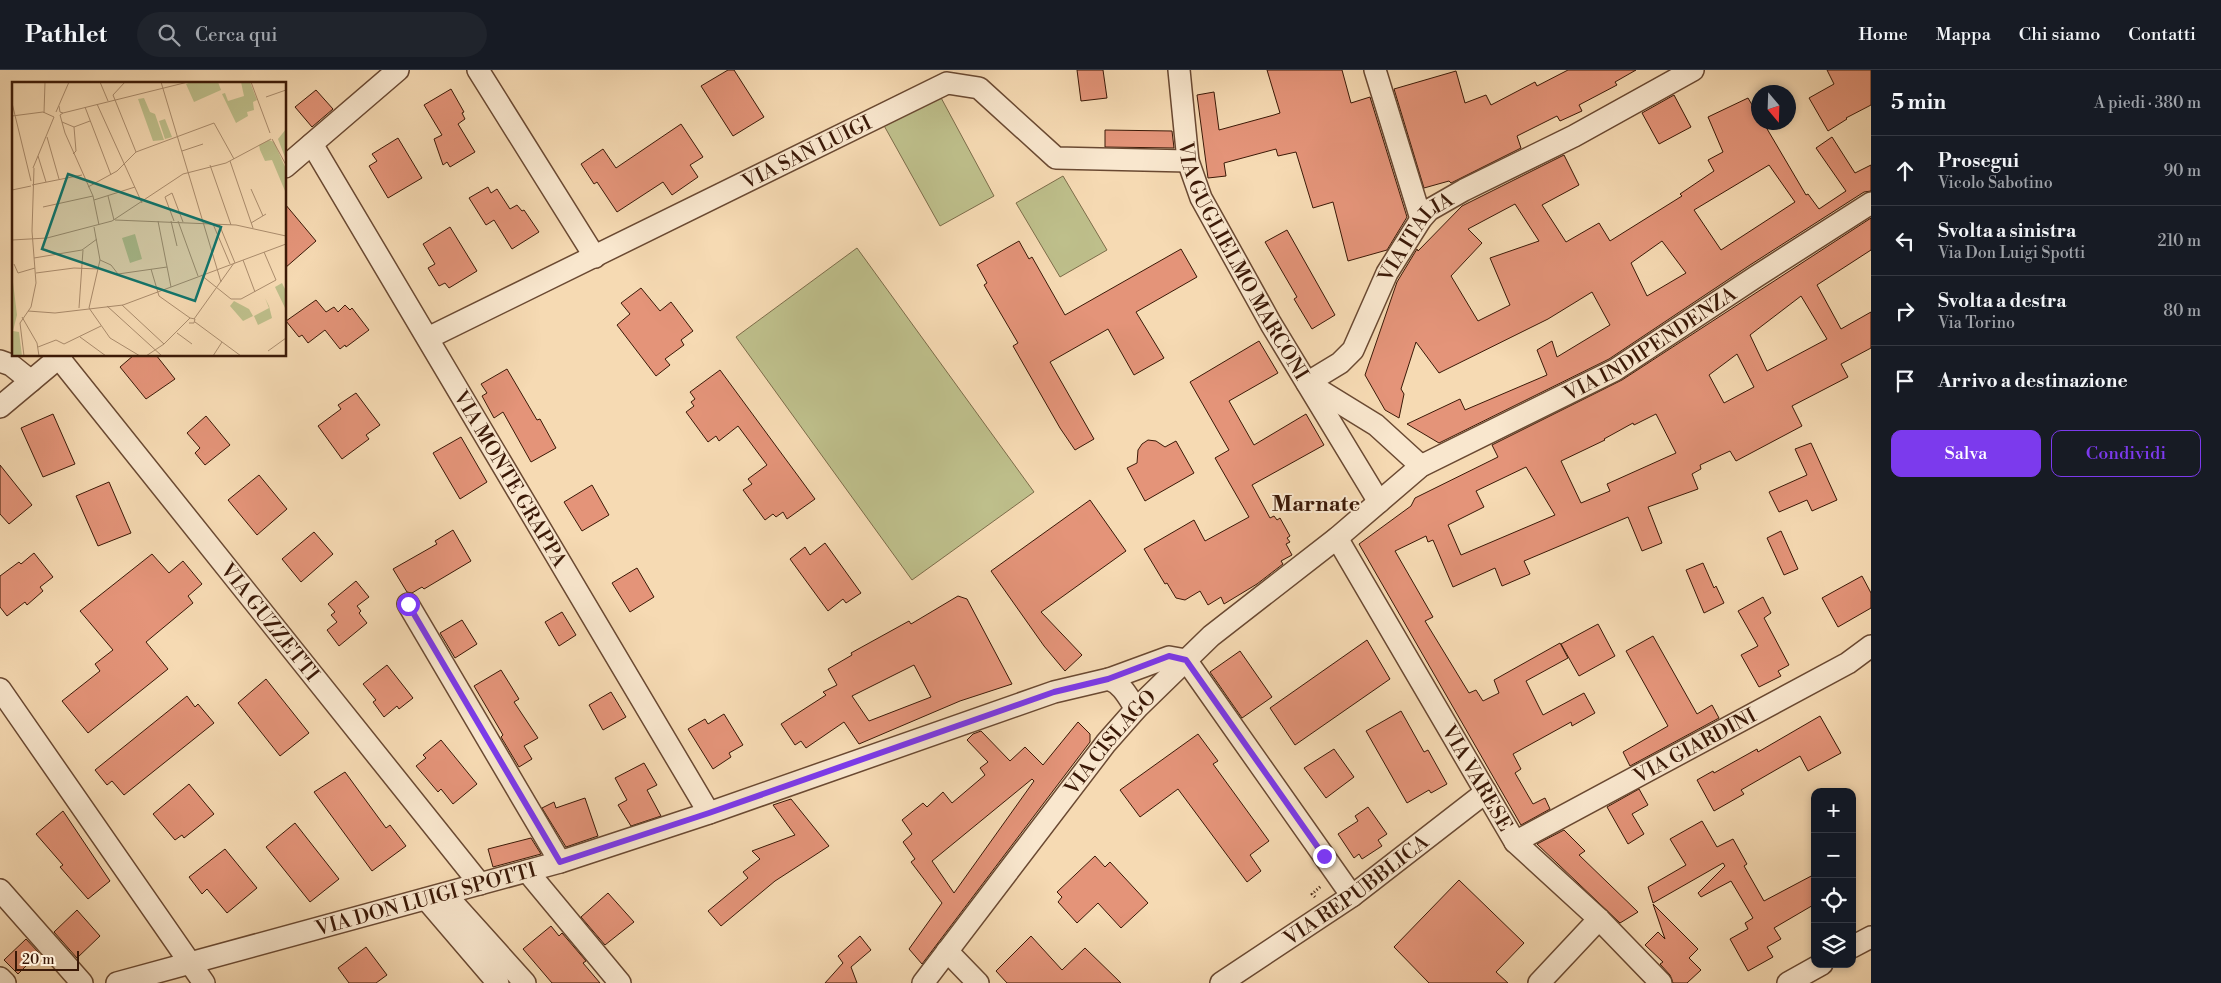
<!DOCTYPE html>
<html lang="it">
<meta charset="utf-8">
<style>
body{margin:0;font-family:"Libre Bodoni",serif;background:#20242c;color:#f1f3f6}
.controls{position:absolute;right:15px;bottom:15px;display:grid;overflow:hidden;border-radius:10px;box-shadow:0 2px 8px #0003}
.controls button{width:45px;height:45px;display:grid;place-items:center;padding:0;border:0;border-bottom:1px solid #363941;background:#171b24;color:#f1f3f6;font:25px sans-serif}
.compass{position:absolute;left:1751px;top:15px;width:45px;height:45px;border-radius:50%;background:#171b24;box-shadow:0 2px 8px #0003;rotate:161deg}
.scale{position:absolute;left:15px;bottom:12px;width:64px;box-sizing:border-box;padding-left:5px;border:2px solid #3b1907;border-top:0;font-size:14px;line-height:18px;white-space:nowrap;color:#3b1907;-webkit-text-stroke:4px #f9e7ce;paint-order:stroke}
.stop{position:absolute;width:15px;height:15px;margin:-11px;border:4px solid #7c3aed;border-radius:50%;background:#fff}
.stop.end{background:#7c3aed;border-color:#fff;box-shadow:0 1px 5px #0008}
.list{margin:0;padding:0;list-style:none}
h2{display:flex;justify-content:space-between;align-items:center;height:65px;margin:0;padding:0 20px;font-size:21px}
h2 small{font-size:16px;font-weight:400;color:#9ea1a6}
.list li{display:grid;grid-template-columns:32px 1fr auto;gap:15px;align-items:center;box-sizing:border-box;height:70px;padding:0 20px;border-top:1px solid #363941}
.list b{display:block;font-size:19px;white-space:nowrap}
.list p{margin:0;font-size:16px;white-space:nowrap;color:#9ea1a6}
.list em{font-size:16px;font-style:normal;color:#9ea1a6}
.actions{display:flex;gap:10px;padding:15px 20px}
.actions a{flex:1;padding:11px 0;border:1px solid #7c3aed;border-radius:10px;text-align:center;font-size:18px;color:#7c3aed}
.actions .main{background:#7c3aed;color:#fff}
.icon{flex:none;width:28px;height:28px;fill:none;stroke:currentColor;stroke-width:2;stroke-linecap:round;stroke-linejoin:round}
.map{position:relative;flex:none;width:1871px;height:913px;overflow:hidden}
header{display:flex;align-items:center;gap:30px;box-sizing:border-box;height:70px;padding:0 25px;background:#171b24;border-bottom:1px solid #363941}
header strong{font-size:24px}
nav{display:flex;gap:28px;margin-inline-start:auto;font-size:18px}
.search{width:350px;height:45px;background:#20242c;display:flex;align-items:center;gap:12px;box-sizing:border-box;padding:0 18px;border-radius:28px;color:#9ea1a6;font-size:19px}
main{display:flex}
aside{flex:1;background:#171b24}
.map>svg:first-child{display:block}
</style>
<header>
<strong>Pathlet</strong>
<div class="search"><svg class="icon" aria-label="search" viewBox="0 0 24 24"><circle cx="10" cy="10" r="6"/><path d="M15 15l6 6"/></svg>Cerca qui</div>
<nav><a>Home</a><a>Mappa</a><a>Chi siamo</a><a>Contatti</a></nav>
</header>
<main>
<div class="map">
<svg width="1871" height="913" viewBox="0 0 1871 913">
<rect width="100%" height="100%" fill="#f6dab3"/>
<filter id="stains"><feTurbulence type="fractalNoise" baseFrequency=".004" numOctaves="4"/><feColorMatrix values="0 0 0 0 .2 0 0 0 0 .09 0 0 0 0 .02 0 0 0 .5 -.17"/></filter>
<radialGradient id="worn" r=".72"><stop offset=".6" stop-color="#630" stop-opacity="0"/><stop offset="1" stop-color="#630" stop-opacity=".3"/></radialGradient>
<g fill="#bebf8b" stroke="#7c6c49">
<polygon points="939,24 994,126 940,156 882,52"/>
<polygon points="1063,106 1107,180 1060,207 1016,133"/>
<polygon points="857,178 1034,422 912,510 736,267"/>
</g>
<g fill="#e49479" stroke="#3b1907" fill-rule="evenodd">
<polygon points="728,0 734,0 764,47 733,66 701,16"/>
<polygon points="1077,0 1103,0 1107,28 1081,31"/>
<polygon points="1267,0 1342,0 1351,33 1370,27 1407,147 1387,180 1348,191 1333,132 1313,138 1296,82 1278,86 1276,79 1224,93 1226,106 1208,108 1197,25 1214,22 1219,60 1274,45 1280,43"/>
<polygon points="1568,0 1636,0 1615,12 1617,15 1579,35 1582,41 1560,51 1557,46 1517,66 1521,78 1451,113 1449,111 1424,118 1394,19 1456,1 1465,33 1486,25 1491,35 1535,12 1537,16"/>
<polygon points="1827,0 1871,0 1871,35 1846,48 1847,49 1828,61 1809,28 1834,14"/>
<polygon points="451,19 464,42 462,43 465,49 458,54 475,82 450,97 447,92 443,95 434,69 442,65 424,35"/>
<polygon points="316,20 333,39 312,57 295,37"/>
<polygon points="1674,25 1691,57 1659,74 1642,43"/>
<path d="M 1748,28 L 1758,45 L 1758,52 L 1763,52 L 1806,125 L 1808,124 L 1819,139 L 1846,121 L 1816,78 L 1832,67 L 1855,103 L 1871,95 L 1871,121 L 1864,122 L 1750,195 L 1609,289 L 1439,373 L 1407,354 L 1460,329 L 1465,340 L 1547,305 L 1537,280 L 1552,271 L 1557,287 L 1610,255 L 1592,222 L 1548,249 L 1439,303 L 1416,272 L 1401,319 L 1404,324 L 1399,348 L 1385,340 L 1365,305 L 1397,212 L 1417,179 L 1418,181 L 1462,136 L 1564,85 L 1579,115 L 1542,135 L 1566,172 L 1599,153 L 1610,171 L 1682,126 L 1680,124 L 1714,101 L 1708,90 L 1723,82 L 1708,47 ZM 1769,95 L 1795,132 L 1721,180 L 1694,140 ZM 1515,134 L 1539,171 L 1490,188 L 1510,235 L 1478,251 L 1451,206 L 1482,173 L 1468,159 ZM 1662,171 L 1686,203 L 1647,226 L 1631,193 Z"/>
<polygon points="681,54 703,87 690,95 698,107 672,125 663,112 617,142 597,112 594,114 581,94 603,79 616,98"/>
<polygon points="1105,60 1172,61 1174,78 1105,77"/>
<polygon points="398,68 422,108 388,128 369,96 377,91 372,84"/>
<polygon points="488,117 491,123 497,119 510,139 517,135 522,141 524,140 539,162 512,179 494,150 486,155 469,128"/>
<polygon points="285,134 316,171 285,198"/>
<path d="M 1871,148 L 1871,180 L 1817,215 L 1841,259 L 1871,242 L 1871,278 L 1841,294 L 1848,307 L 1792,336 L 1802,356 L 1736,391 L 1730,381 L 1700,395 L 1701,399 L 1692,404 L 1698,419 L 1648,437 L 1662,473 L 1642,481 L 1628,447 L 1524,491 L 1530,504 L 1502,516 L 1495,498 L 1453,517 L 1433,470 L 1428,472 L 1426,466 L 1395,481 L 1433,547 L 1425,551 L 1469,623 L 1476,620 L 1483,631 L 1499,623 L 1494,610 L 1560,573 L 1568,588 L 1526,611 L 1543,645 L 1584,623 L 1595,643 L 1572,656 L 1571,652 L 1513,684 L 1521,699 L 1515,703 L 1533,734 L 1545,728 L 1550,739 L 1521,755 L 1359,474 L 1411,436 L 1415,428 L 1498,387 L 1492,375 L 1622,310 ZM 1801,226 L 1827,269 L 1767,301 L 1750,265 ZM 1737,284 L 1754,317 L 1724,333 L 1709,305 ZM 1656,344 L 1676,383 L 1607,414 L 1610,421 L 1581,433 L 1561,391 L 1605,370 L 1604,369 L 1633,353 L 1634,355 ZM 1526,397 L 1555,445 L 1461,485 L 1448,455 L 1484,437 L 1476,421 Z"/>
<polygon points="450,157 477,201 449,218 445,213 439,216 428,198 435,194 423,174"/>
<polygon points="1287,160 1335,245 1312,259 1294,229 1297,227 1265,172"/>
<polygon points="1019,171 1029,189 1032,187 1065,245 1181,179 1197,207 1136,242 1164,288 1134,305 1108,259 1050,292 1094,369 1075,380 1060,358 1013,276 1018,273 984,215 987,213 977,195"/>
<polygon points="641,218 660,241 671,232 693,261 681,270 684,275 665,289 670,295 656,306 617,255 630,244 621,233"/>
<polygon points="316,230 326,242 334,237 338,242 345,235 350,240 352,238 369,260 346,277 345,275 340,279 325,260 308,273 302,265 299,267 286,251"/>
<polygon points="1259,271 1278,303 1229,331 1254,375 1306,344 1324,375 1252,415 1270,448 1274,446 1277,450 1280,448 1290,466 1287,468 1290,472 1286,474 1292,485 1281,491 1283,494 1257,514 1224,534 1221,527 1208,535 1200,521 1185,530 1176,528 1167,513 1165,514 1144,479 1194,450 1205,471 1249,447 1215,388 1229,380 1190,312"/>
<polygon points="134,285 156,285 175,309 146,329 120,297"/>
<polygon points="507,299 537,350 540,349 556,378 531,392 503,342 494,348 482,326 487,323 481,314"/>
<polygon points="720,300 815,429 787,449 783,442 776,447 773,444 765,450 743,420 752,414 748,409 767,395 738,356 719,371 716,366 708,372 686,342 694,336 691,332 695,329 690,322"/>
<polygon points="356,323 380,355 366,365 369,369 342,389 318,356 341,339 338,335"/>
<polygon points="53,344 75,394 43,407 21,358"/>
<polygon points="206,346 230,375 205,395 195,383 200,378 187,363"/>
<polygon points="461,367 487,412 460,429 433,383"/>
<polygon points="1148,370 1156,371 1165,377 1176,371 1194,403 1145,431 1127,398 1137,393 1138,380 1142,374"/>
<polygon points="1811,373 1837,430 1812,441 1807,430 1779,442 1769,422 1807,405 1795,379"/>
<polygon points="0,395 32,435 9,454 0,444"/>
<polygon points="259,405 287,439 257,465 228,430"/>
<polygon points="109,412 131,463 98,476 76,426"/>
<polygon points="592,415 609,445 582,461 564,432"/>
<polygon points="1090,430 1126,481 1041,542 1082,585 1065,601 1044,576 991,501"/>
<polygon points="453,460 471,491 424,519 422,517 412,523 407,522 393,499 437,474 435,471"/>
<polygon points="1781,461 1798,499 1784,505 1767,468"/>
<polygon points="314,462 333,484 301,512 282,489"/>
<polygon points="825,473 861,523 846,533 843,529 828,541 790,489 805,477 810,485"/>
<polygon points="34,483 53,507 40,517 43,521 27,535 25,532 7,546 0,537 0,506 19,492 21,494"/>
<polygon points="152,484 169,503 183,491 202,514 188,526 193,533 146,572 168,599 88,663 62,631 100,601 95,594 113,580 80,541"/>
<polygon points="1703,493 1714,518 1716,516 1724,533 1704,543 1686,500"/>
<polygon points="637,498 654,527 630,542 612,513"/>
<polygon points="1862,506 1871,523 1871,538 1838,557 1822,528"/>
<polygon points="356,511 369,527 357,536 361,541 359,543 367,553 339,576 327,560 337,552 331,545 335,542 328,534"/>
<path d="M 958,526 L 967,529 L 1012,614 L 960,631 L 859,674 L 844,652 L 806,678 L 801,671 L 795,675 L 781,654 L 826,625 L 823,622 L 837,615 L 828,599 L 852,585 L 851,583 L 909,551 L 911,554 ZM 914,595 L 931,627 L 869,651 L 852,626 Z"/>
<polygon points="1763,527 1771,543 1764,548 1789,595 1778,601 1781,606 1759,617 1741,585 1758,576 1738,541"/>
<polygon points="562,542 576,565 559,576 545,552"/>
<polygon points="462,550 477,574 455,588 440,563"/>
<polygon points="1598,554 1615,586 1579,606 1561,574"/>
<polygon points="1653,566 1697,644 1712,635 1719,648 1630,696 1623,682 1668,656 1626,581"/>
<polygon points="1367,570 1390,609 1295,675 1270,638"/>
<polygon points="1240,581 1272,627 1242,648 1210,602"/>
<polygon points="387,595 413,628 399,639 397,636 384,647 373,632 376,630 363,614"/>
<polygon points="501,600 519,629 514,632 538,668 524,676 532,689 519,697 501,667 503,665 474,616"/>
<polygon points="266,609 309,663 280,686 238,633"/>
<polygon points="611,622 626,647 603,660 589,635"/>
<polygon points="187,626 195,637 198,634 214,653 124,725 112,711 107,715 95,700"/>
<polygon points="1401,641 1424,682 1428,680 1447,714 1431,723 1429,720 1407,733 1366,661"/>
<polygon points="724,644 743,675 729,683 731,687 713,699 688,659 705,649 708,654"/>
<polygon points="1820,646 1841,683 1808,701 1800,686 1741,720 1744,724 1714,741 1697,710 1713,701 1714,703 1757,679 1758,682"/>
<path d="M 1078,652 L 1090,664 L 1090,672 L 922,894 L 909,879 L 942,833 L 911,792 L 915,789 L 903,772 L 912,764 L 902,750 L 923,733 L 927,737 L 943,722 L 952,733 L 985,705 L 980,698 L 988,692 L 967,670 L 973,664 L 981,661 L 1010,691 L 1025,677 L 1043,695 ZM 1032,709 L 1034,711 L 954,823 L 932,791 Z"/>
<polygon points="1198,664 1218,691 1213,694 1269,771 1250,785 1261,801 1247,812 1178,719 1140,747 1120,720"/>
<polygon points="441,670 477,714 453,734 441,719 438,722 416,696 426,688 423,685"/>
<polygon points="1334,679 1354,707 1326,728 1304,698"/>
<polygon points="644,693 657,715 647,720 661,746 631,756 618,735 627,730 615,708"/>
<polygon points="345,702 386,758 390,755 406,776 372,801 314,722"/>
<polygon points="189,714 214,744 184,768 182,765 175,770 153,744"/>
<polygon points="1639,719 1648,735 1632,744 1644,764 1628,774 1607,737"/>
<polygon points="585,728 598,766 566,777 542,738 554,732 556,738"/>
<polygon points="791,729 829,776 775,811 721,856 708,841 748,808 743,802 760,789 752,781 795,765 773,735"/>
<polygon points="1368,737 1387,764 1378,770 1382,776 1362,789 1359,784 1354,788 1338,764 1358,751 1355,746"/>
<polygon points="63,741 110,811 88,829 60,797 63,795 36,764"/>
<polygon points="1702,751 1717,777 1733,769 1747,794 1744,796 1764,831 1815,804 1815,834 1774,858 1781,869 1767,877 1773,887 1748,901 1730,869 1748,859 1745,853 1753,848 1731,811 1701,827 1698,823 1725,796 1723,793 1653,833 1648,817 1686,795 1670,769"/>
<polygon points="295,753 339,809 310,832 266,777"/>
<polygon points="1564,760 1585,781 1579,785 1638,842 1620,853 1537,774"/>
<polygon points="531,768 541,784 493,797 488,779"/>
<polygon points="225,779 257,818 227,843 207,819 202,824 189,807"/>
<polygon points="1095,786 1105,797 1110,792 1148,833 1121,858 1098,833 1077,853 1058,832 1062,827 1057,822"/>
<polygon points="1459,810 1524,873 1496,902 1508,913 1429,913 1394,877"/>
<polygon points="608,823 634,852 605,875 581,847"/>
<polygon points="1653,834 1698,879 1689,888 1701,900 1687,913 1673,913 1670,905 1660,894 1663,892 1645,875 1658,862 1665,869"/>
<polygon points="77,840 100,866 77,888 54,862"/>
<polygon points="551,856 559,866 562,863 586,891 583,893 600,913 552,913 523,879"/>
<polygon points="860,866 871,880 851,897 857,913 825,913 843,893 838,886"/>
<polygon points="1031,866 1062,900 1085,878 1121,913 1007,913 996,901"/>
<polygon points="26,869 39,883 18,904 4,890"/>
<polygon points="366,877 387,905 376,913 349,913 338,898"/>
</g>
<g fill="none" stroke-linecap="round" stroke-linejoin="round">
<defs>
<g id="minor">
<polyline points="478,0 595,187"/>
<path id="s1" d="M 1179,0 L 1188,91 L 1201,128 L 1271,254 L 1379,432"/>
<polyline points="1375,0 1421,149"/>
<path id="s2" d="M 312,74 L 709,743"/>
<polyline points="285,97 398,0"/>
<path id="s3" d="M 428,268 L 947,13 L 979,18 L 1056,88 L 1188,91"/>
<path id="s4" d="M 59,288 L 480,814"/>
<polyline points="0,291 11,295 31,311"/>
<path id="s5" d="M 1307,313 L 1340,293 L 1353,280 L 1387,203 L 1421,149 L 1429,140 L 1464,120 L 1574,66 L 1693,0"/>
<polyline points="1311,315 1376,355 1421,396"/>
<polyline points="0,337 62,285"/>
<path id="s6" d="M 1337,468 L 1515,772 L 1599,849 L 1661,913"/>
<polyline points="408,534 560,792"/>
<polyline points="1186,590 1352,826"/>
<path d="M 1109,609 C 1123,615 1128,627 1136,639"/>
<polyline points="0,619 204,913"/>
<path id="s7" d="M 1515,772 L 1848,593 L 1871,576"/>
<polyline points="527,801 620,913"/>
<polyline points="0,820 82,913"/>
<polyline points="445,824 525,913"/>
<polyline points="426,829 498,913"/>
<polyline points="1852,877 1871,867"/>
<polyline points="947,881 978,913"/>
<polyline points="0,908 5,913"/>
<path id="s8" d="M 117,913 L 560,792 L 709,743 L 1054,622 L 1109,609 L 1169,587 L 1186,590"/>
<path id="s9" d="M 923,913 L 1106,673 L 1136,639 L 1211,566 L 1337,468 L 1421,396 L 1615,300 L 1757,206 L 1871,133"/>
<path id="s10" d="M 1221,913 L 1352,826 L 1486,722"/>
<polyline points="1539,913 1599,849"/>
<polyline points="1788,913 1822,894"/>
</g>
</defs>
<use href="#minor" stroke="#6a4932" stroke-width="24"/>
<polyline stroke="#3b1907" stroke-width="3" stroke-dasharray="1 2.5" stroke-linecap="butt" points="1315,827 1312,824 1321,816"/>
<use href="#minor" stroke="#f9e7ce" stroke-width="21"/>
</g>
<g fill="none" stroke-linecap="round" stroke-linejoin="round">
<polyline stroke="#7c3aed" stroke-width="6" points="408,534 560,792 709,743 1054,622 1108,609 1169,586 1186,590 1324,786"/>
</g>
<g text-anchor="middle" stroke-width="4" stroke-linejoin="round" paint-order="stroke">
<g font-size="20" fill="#3b1907" stroke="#f9e7ce">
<text dy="7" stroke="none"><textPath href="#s3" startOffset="422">VIA SAN LUIGI</textPath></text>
<text dy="7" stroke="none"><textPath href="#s5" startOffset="188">VIA ITALIA</textPath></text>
<text dy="7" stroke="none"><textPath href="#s1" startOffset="205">VIA GUGLIELMO MARCONI</textPath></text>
<text dy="7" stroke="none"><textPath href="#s9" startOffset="982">VIA INDIPENDENZA</textPath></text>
<text dy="7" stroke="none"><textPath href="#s2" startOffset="389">VIA MONTE GRAPPA</textPath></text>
<text dy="7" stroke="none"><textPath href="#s4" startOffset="338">VIA GUZZETTI</textPath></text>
<text dy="7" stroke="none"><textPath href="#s9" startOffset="305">VIA CISLAGO</textPath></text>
<text dy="7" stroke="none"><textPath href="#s7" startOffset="204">VIA GIARDINI</textPath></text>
<text dy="7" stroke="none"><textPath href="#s6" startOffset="278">VIA VARESE</textPath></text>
<text dy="7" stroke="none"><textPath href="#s10" startOffset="164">VIA REPUBBLICA</textPath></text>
<text dy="7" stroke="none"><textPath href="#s8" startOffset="320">VIA DON LUIGI SPOTTI</textPath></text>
</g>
<g font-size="22" font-weight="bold" fill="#3b1907" stroke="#f9e7ce">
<text x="1316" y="441">Marnate</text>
</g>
</g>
<g transform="translate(12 12)">
<rect width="274" height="274" fill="#f6dab3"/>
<path d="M 179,0 L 206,0 L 209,8 L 182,20 L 174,2 ZM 229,0 L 238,0 L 245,18 L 241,20 L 242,28 L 235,30 L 236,34 L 224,41 L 210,12 L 213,11 L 216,19 L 232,14 ZM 132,16 L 138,30 L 143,32 L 152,58 L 141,59 L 126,17 ZM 153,37 L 160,55 L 153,57 L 147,39 ZM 274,47 L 274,78 L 266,57 ZM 257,58 L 262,60 L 274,87 L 273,109 L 260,78 L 253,79 L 248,68 L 247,63 ZM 123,152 L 130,177 L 118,181 L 110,156 ZM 0,192 L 5,233 L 1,249 L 7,250 L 10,274 L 0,274 ZM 270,201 L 274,209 L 274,228 L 263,205 ZM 253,216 L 257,224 L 260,236 L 246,243 L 242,234 L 257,226 ZM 222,219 L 237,227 L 241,234 L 231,239 L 218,224 Z" fill="#bebf8b"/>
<path fill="none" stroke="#ab8d6e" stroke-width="1" d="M 88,0 L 96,19M 113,0 L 101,13 L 124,70M 149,0 L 209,200M 239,0 L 258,51M 254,15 L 274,8M 0,21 L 19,99M 85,22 L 130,121M 47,24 L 48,30 L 51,31 L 176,0M 73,25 L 99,93M 44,30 L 57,0M 32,31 L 33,0M 51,31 L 48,33 L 53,51 L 81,114 L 87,143M 0,34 L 31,30 L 42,35 L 21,86M 50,40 L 62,45 L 78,39M 35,55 L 47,97M 260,57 L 274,83M 170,69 L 191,62M 61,72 L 64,69 L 62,45M 26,74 L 34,100M 218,79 L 241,146M 198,83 L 219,143M 20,103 L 70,93M 76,105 L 105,89 L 124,70 L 202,41 L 222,77M 239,107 L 251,134M 0,108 L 19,104M 96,114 L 102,138M 82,118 L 123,105M 31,125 L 81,114M 103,138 L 224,143 L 274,154M 146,139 L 159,205M 159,139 L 165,164M 162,139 L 153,115 L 160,111 L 171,140M 166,139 L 186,194M 239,141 L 254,132M 201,142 L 218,182M 207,142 L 223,181M 0,158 L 35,156 L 100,139 L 171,92 L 214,81 L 259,57M 22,176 L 70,168 L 85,157M 88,178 L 99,183 L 106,192 L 155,185M 231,178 L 243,210M 2,182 L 6,191 L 23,186M 139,187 L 147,214 L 178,236M 24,191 L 62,186 L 86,187M 189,193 L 219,217 L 229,217 L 264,198 L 252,170M 110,223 L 152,262M 95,224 L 150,274M 67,226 L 71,168M 77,226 L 88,178 L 82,145M 77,226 L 98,256 L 128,274M 16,229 L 43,231 L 111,223 L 274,162M 10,235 L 25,261 L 27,274M 182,237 L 222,181M 183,240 L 229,274M 165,251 L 180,262M 68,255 L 94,274M 26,265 L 44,258 L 52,262 L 89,244M 256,269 L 274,256M 12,274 L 8,241 L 19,225 L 24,201 L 20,149 L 22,86M 134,274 L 152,262 L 178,236 L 183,237 L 182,241 L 177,241M 201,274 L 210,260"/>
<path fill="#0f766e" fill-opacity="0.15" stroke="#0f766e" stroke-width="2.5" d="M 56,92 L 209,145 L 183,219 L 30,167 Z"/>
<rect width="274" height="274" fill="none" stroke="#3b1907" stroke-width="2.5"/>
</g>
<rect width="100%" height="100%" filter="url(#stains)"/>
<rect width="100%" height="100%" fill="url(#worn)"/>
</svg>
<div class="controls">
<button>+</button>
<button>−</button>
<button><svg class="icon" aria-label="locate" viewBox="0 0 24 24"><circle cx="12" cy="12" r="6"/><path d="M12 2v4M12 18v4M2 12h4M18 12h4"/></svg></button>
<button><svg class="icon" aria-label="layers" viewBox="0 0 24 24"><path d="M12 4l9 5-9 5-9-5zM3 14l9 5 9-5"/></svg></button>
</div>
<svg class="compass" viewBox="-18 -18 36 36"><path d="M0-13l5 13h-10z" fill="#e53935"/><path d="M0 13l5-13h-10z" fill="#9ea1a6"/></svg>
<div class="scale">20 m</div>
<div class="stop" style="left:408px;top:534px"></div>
<div class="stop end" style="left:1324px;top:786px"></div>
</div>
<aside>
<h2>5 min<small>A piedi · 380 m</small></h2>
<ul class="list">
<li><svg class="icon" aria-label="ahead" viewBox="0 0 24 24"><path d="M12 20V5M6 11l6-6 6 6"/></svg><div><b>Prosegui</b><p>Vicolo Sabotino</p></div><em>90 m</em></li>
<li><svg class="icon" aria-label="left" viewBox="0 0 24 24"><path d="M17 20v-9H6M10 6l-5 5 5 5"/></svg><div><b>Svolta a sinistra</b><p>Via Don Luigi Spotti</p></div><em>210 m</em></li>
<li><svg class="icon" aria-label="right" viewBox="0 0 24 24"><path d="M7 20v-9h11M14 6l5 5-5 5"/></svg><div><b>Svolta a destra</b><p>Via Torino</p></div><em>80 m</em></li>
<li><svg class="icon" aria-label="arrive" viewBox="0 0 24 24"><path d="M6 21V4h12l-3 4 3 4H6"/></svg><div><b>Arrivo a destinazione</b></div></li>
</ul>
<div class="actions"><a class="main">Salva</a><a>Condividi</a></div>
</aside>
</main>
